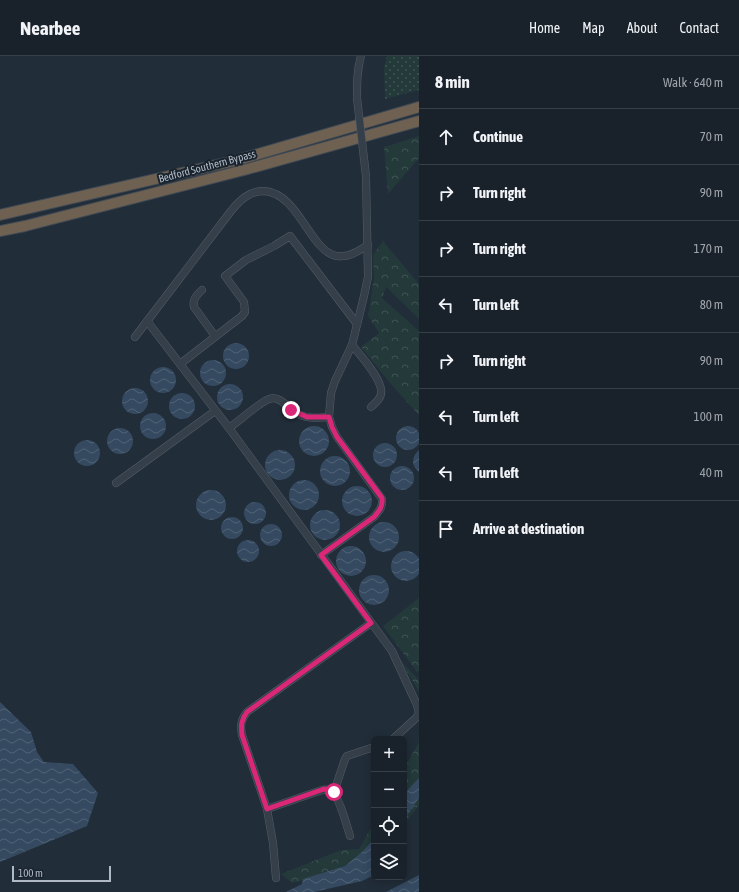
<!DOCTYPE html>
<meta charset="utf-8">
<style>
body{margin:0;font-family:"Asap Condensed",sans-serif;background:#262f37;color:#f1f3f6}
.controls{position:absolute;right:12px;bottom:12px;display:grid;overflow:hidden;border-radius:6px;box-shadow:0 2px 10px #0003}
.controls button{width:36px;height:36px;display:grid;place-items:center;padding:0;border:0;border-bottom:1px solid #373f47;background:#19222b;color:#f1f3f6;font:20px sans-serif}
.scale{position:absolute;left:12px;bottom:10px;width:99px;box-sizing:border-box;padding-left:4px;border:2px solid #b0bac6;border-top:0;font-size:11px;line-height:14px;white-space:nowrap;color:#b0bac6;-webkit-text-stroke:3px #1a242e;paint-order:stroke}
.stop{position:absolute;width:12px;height:12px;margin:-9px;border:3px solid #db2777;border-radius:50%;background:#fff}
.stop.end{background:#db2777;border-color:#fff;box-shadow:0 1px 4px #0008}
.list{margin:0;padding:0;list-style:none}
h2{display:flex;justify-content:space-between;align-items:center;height:52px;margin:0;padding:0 16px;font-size:17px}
h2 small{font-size:13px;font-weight:400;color:#9fa4a9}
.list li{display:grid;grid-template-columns:26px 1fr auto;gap:12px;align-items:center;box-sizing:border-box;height:56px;padding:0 16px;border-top:1px solid #373f47}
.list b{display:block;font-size:15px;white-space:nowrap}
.list em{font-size:13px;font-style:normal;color:#9fa4a9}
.icon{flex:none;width:22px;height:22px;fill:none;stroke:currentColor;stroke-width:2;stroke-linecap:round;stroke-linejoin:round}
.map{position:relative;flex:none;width:419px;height:836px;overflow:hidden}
header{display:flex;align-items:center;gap:24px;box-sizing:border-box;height:56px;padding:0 20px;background:#19222b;border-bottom:1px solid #373f47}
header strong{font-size:19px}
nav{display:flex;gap:22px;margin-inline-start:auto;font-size:14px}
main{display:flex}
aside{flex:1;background:#19222b}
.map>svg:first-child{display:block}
</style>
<header>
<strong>Nearbee</strong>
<nav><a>Home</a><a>Map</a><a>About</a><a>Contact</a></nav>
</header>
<main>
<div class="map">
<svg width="419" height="836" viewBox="0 0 419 836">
<defs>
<pattern id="forest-crowns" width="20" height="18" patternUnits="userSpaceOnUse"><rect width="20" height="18" fill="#23393a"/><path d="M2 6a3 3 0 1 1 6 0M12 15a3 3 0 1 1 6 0" fill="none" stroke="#405455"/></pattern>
<pattern id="park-dots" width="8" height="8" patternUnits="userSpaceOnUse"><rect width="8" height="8" fill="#23393a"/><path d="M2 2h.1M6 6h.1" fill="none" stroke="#405455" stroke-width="1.8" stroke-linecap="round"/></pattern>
<pattern id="water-waves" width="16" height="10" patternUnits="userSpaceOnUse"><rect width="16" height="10" fill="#354a60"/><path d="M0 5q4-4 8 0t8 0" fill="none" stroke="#506275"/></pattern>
</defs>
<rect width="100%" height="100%" fill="#212d39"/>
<g fill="url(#forest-crowns)">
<polygon points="419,80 419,102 388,138 384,91"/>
<polygon points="383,185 419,228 419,263 386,231 382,242 419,275 419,359 389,326 361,291 379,277 368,260 374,222 373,199"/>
<polygon points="419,542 419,615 417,616 383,570"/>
<polygon points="400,604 419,624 419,636"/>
<polygon points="419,686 419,749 404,769 404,713"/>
<polygon points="374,767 374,807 292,827 281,818 341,794 359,793"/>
</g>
<polygon fill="url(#park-dots)" points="387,0 419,0 419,34 385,43 384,12"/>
<g fill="url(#water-waves)">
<circle cx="236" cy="300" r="13"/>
<circle cx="213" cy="317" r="13"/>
<circle cx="163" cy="324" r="13"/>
<circle cx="230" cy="341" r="13"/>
<circle cx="135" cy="345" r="13"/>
<circle cx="182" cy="350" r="13"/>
<circle cx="153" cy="370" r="13"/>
<circle cx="314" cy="385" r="15"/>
<circle cx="408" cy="382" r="12"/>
<circle cx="120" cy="385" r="13"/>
<circle cx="87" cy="397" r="13"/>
<circle cx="385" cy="399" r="12"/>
<circle cx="280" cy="409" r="15"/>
<path d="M 419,394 L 419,416 C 411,410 411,401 419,394 Z"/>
<circle cx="335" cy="415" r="15"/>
<circle cx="402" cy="422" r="12"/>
<circle cx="304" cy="439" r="15"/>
<circle cx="357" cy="445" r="15"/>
<circle cx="211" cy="449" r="15"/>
<circle cx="255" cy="457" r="11"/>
<circle cx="325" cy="469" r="15"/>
<circle cx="232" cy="472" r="11"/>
<circle cx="384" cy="481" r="15"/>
<circle cx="271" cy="479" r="11"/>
<circle cx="248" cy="495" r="11"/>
<circle cx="351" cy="505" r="15"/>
<circle cx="406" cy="510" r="15"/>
<circle cx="374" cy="534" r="15"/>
<polygon points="0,646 31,676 37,696 44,706 73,708 98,737 87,770 0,806"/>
<path d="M 419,723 L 419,742 L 404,764 C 404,743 401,737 419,723 Z"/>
<polygon points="374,783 374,819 362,825 314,836 286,836 302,828 303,823 345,810 362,796"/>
<polygon points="419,819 419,836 386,836"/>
</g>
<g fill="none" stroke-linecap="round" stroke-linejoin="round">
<defs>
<g id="minor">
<path d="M 357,42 C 357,27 357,14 361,0"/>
<path d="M 202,234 C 197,239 192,243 194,251 L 215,280"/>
<polyline points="147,265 229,372 392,595 417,649 419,657 416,662 393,683"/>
<path d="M 135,281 L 231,155 C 240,144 249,135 264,135 C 299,137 310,196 337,200 C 349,202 358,195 368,189"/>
<path d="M 352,289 C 360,299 384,325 381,338 C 380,344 375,347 371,351"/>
<polyline points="180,308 242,260 245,256 244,246 225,220 246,204 274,190 290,180 357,268"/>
<path d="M 229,372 C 238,366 260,346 269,343 C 281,339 289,354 298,358 C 308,363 319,362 329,361"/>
<polyline points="116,427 215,355"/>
<path d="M 321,499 L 374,461 C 379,455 383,451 382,443 L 337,381 L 332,371 L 329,361 L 331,337 L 335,325 L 352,289 L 364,240 L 368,221 L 366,120"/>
<polyline points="334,736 345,703 347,700 374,691"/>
<path d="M 267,753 L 316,736 C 321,734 326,732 331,735 C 339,739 347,771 350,780"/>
<path d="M 276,822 L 273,787 L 267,753 L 242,679 C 240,669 241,664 247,656 L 371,567"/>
</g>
<g id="highway">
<polyline points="0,159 238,104 419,51"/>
<polyline points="0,175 25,170 244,114 419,65"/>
</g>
</defs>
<use href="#minor" stroke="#535d67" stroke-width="8"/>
<use href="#highway" stroke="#404a54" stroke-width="12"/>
<use href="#minor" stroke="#353f49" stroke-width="7"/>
<use href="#highway" stroke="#6f6152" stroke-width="10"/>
<defs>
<polyline id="minor-bridge" points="357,42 366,120"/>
</defs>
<use href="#minor-bridge" stroke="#535d67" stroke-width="8" stroke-linecap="butt"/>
<use href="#minor-bridge" stroke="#353f49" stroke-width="7"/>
</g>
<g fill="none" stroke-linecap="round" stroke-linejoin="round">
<path stroke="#db2777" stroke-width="5" d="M 291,354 L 307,361 L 329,361 L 332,371 L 337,381 L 382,442 C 383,451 379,455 374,461 L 321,499 L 371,567 L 247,656 C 241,664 241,669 242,679 L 267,753 L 324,733 L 329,734 L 334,736"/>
</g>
<g text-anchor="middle" stroke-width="4" stroke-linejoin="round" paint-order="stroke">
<g font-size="11" fill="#b0bac6" stroke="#1a242e">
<text transform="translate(207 110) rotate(-15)" y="4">Bedford Southern Bypass</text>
</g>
</g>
</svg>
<div class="controls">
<button>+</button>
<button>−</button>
<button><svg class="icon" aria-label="locate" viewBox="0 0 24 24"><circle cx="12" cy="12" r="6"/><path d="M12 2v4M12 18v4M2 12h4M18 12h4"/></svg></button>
<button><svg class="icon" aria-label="layers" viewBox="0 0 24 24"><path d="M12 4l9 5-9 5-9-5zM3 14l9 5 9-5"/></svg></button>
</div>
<div class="scale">100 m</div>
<div class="stop" style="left:334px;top:736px"></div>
<div class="stop end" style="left:291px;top:354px"></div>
</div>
<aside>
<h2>8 min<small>Walk · 640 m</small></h2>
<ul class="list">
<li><svg class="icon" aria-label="ahead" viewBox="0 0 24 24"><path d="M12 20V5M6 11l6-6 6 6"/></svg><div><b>Continue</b></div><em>70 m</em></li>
<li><svg class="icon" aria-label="right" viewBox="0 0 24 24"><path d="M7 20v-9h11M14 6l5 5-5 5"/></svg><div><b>Turn right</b></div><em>90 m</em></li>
<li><svg class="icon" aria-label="right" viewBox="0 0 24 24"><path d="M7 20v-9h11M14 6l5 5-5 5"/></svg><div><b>Turn right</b></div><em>170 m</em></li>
<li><svg class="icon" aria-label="left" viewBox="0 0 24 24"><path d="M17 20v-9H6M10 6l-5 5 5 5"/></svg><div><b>Turn left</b></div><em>80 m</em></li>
<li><svg class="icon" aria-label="right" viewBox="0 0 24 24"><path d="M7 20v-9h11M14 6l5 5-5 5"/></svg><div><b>Turn right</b></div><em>90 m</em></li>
<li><svg class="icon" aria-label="left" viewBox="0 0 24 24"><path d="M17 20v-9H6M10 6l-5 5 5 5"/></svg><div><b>Turn left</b></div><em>100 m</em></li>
<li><svg class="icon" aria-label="left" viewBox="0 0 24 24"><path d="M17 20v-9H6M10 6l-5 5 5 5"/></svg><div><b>Turn left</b></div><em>40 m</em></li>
<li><svg class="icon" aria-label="arrive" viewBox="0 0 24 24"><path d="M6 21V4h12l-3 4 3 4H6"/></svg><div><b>Arrive at destination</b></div></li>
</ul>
</aside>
</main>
